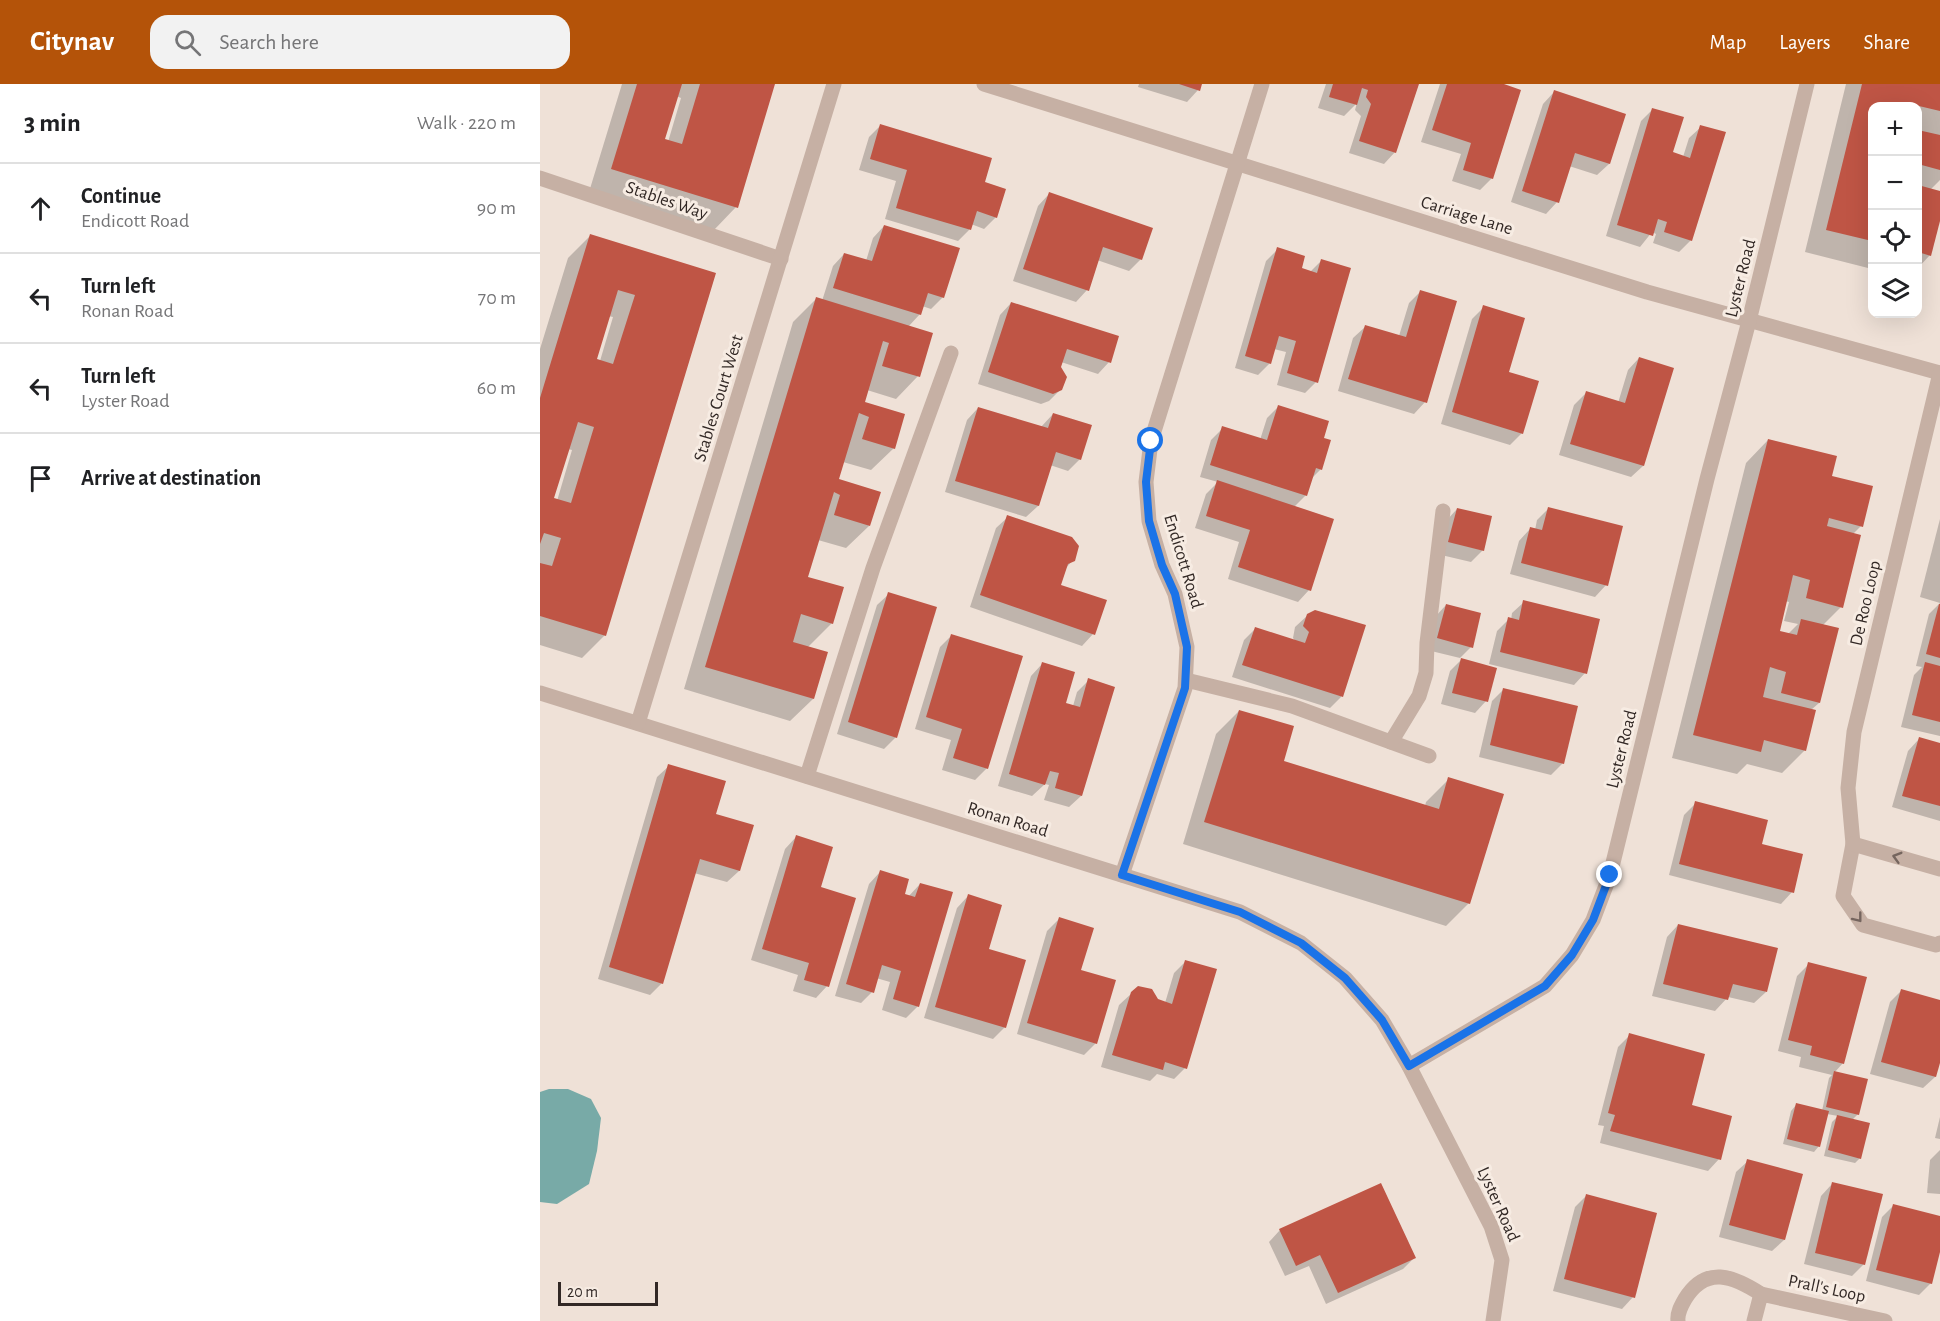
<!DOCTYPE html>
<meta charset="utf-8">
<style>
body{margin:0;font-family:"Alegreya Sans",sans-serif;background:#f2f2f2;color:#202124}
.controls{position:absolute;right:18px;top:18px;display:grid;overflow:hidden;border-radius:12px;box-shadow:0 6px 24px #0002}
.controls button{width:54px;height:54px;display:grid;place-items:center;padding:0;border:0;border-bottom:2px solid #e0e0e0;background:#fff;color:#202124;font:30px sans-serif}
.scale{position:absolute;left:18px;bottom:15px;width:100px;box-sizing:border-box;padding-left:6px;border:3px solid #322825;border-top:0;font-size:16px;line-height:21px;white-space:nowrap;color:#322825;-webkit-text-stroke:4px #f7ece3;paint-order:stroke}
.stop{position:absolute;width:18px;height:18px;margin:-14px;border:4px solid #1a73e8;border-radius:50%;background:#fff}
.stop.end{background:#1a73e8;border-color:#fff;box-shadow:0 2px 6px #0008}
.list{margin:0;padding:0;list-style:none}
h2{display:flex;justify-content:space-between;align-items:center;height:78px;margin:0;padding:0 24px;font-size:26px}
h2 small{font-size:20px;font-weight:400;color:#757577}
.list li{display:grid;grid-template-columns:39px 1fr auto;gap:18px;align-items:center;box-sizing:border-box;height:90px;padding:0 24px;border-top:2px solid #e0e0e0}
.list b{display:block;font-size:22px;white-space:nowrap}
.list p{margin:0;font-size:20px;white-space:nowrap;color:#757577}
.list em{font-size:20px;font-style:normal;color:#757577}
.icon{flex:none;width:33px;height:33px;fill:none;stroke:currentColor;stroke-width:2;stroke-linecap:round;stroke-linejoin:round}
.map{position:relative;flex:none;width:1400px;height:1237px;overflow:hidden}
header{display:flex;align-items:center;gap:36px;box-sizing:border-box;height:84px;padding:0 30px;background:#b45309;color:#fff}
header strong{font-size:28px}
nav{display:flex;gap:33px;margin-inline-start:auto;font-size:21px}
.search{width:420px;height:54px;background:#f2f2f2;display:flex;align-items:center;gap:15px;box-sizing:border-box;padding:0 21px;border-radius:18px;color:#757577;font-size:22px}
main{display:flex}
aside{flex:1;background:#fff}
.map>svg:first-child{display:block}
</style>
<header>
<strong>Citynav</strong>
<div class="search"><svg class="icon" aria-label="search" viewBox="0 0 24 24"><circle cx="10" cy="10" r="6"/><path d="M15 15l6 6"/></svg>Search here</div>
<nav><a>Map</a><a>Layers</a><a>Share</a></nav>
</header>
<main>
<aside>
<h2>3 min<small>Walk · 220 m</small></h2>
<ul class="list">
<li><svg class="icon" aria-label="ahead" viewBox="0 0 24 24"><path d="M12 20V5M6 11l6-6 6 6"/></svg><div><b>Continue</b><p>Endicott Road</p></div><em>90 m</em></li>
<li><svg class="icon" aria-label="left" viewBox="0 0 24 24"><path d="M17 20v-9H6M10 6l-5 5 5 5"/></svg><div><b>Turn left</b><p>Ronan Road</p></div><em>70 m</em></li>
<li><svg class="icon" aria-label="left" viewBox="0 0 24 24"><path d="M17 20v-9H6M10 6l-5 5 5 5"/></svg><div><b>Turn left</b><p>Lyster Road</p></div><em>60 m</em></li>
<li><svg class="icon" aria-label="arrive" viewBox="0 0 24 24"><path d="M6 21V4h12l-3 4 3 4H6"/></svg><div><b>Arrive at destination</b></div></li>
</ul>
</aside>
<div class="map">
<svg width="1400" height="1237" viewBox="0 0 1400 1237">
<rect width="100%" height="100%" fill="#efe1d7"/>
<polygon fill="#78aaa7" points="9,1005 28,1005 51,1015 61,1034 57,1067 49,1100 17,1120 0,1118 0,1008"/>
<g fill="#0003" fill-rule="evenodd">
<path d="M 82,0 L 234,0 L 196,123 L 174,146 L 49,108 ZM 136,12 L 141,14 L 128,58 L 123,56 Z"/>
<polygon points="599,0 660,0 658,6 647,18 598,3"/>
<polygon points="786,0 877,0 855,68 844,80 809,69 821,32 815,26 817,19 804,32 778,24"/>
<polygon points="900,0 959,0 952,94 940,106 912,97 921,70 881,58"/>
<polygon points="1306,0 1400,0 1400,96 1390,106 1390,171 1378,184 1378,22 1332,22 1332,185 1265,168"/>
<polygon points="1014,8 1084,31 1069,80 1057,91 1029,82 1017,118 1006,130 971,118 1003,20"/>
<polygon points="1113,25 1131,69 1143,73 1149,54 1161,43 1151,156 1139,168 1113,159 1116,150 1112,148 1100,163 1066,152 1101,37"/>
<polygon points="340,42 443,99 456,133 444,145 431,140 429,146 418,157 345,135 356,97 319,86 329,53"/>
<polygon points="509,110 601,175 589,187 557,176 547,206 536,218 473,197 498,122"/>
<polygon points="344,142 403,213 391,225 382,222 380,230 368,243 378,292 356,315 327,306 323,319 354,364 331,386 303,378 297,396 329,442 306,464 278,456 266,494 292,539 267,564 273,615 250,637 144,605 253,238 276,215 282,217 293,182 304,170 326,177 333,154"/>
<path d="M 50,152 L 175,190 L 65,551 L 42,574 L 0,561 L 0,265 L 28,174 ZM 68,232 L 73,233 L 60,277 L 55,275 ZM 28,365 L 32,366 L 17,417 L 13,415 Z"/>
<polygon points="738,165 760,185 770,188 781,177 776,298 765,309 737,301 746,268 734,265 730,279 718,291 695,284 726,177"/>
<polygon points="880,208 885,318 874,330 798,307 813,254 825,243 859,252 869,219"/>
<polygon points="471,219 569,278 558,290 521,278 520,283 521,305 509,317 501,320 438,300 460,231"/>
<polygon points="944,223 968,289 982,349 970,361 901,340 932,235"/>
<polygon points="1099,274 1132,285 1103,382 1091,393 1019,371 1034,321 1046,309 1078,319 1088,286"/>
<polygon points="738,323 782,355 781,385 771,395 766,411 754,423 769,506 758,518 688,495 699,458 655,444 666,410 678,398 660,393 671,356 683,344 720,356 727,334"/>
<polygon points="438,324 501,343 513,330 540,375 528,387 510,381 498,422 486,433 405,408 427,336"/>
<path d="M 1228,356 L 1290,393 L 1321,442 L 1313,450 L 1301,523 L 1282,542 L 1279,619 L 1271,626 L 1265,666 L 1242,689 L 1207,680 L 1197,690 L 1132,674 L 1206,379 ZM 1245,517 L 1249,518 L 1244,537 L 1258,540 L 1248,550 L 1238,548 Z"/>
<polygon points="1009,424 1066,501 1055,513 970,490 979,457 990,445 995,446 997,436"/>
<polygon points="917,425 943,466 931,478 897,470 906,437"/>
<polygon points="468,433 533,476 525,485 519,501 553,550 542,562 430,523 456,444"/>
<polygon points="1400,435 1400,519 1380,513"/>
<polygon points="349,510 356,653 344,665 297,650 337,521"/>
<polygon points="984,518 1045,589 1034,601 949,580 957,547 969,535 971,536 972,529"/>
<polygon points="1400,519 1400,652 1361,643 1374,591 1382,583 1376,582 1389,530"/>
<polygon points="906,521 931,563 920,574 887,566 895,533"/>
<polygon points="768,531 824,542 801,613 790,624 692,593 704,556 715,545 756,558 753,554 755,543"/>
<polygon points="412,551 447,684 435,696 402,686 411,656 375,645 400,563"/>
<polygon points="921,576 946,617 935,629 901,620 910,587"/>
<polygon points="502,580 524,620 533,622 537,608 549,596 541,712 529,723 504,716 509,701 505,700 492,712 458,702 491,592"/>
<polygon points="964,605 1023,679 1011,691 939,673 952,617"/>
<polygon points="699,627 742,678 885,722 886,718 909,695 929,819 906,842 643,760 676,650"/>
<polygon points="1379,655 1400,661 1400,737 1352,723 1368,667"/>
<polygon points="129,682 174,731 212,742 199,787 187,798 154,789 122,899 110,911 58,895 117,693"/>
<polygon points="1156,719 1220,761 1252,808 1241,820 1129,791 1144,731"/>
<polygon points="256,753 279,804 287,902 276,914 253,907 258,891 211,876 245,765"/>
<polygon points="340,788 363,811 368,813 380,800 378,922 366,934 342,926 350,898 336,894 332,908 321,919 295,912 329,800"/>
<polygon points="428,812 447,866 465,943 453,955 384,934 417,824"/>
<polygon points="519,835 539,887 556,959 544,971 477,950 507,847"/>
<polygon points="1138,841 1226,908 1214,919 1188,913 1175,927 1112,912 1127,853"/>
<polygon points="646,877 645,984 634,995 617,990 610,997 561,983 579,921 592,909 625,919 634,889"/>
<polygon points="1269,880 1303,979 1294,989 1318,1030 1312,1036 1320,1074 1315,1079 1284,1072 1292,1038 1298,1032 1287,1030 1279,1062 1274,1068 1243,1060 1251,1027 1256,1021 1282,1027 1289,994 1292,991 1259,983 1261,973 1238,967 1257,892"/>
<polygon points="1361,907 1400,974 1395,993 1383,1004 1330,990 1350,918"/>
<polygon points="1090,951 1150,1022 1179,1075 1168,1087 1060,1059 1064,1042 1058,1041 1078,963"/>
<polygon points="1400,1033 1400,1055 1395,1054"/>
<polygon points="1400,1066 1400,1110 1387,1109 1390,1076"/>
<polygon points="1208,1077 1244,1156 1232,1167 1179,1153 1196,1088"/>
<polygon points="1292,1100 1324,1180 1312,1192 1264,1180 1281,1112"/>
<polygon points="1047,1111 1093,1213 1082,1225 1013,1207 1035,1123"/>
<polygon points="1354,1121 1391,1199 1379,1211 1326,1197 1342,1133"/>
<polygon points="740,1146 874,1174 863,1185 786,1220 769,1182 745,1192 729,1158"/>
</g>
<g fill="#bf5545" fill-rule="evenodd">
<polygon points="97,0 142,0 125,55 142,60 160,0 235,0 198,124 71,85"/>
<polygon points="639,0 662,0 660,7"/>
<polygon points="793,0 879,0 856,69 819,57 831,20 826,13 828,6 822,4 817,21 789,13"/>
<polygon points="907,0 964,0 981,6 953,95 923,86 931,59 892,46"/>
<polygon points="1322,0 1400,0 1400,27 1379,22 1332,22 1332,157 1286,146"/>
<polygon points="1014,6 1086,30 1070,80 1035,69 1019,119 982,107"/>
<polygon points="1112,24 1144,33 1133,68 1150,74 1160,41 1186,48 1152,157 1124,148 1127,138 1118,135 1113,152 1077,141"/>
<polygon points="340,40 452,74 445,98 466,105 457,134 437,127 431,146 356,124 367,86 330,75"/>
<polygon points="1378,46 1400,51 1400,86 1378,80"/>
<polygon points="1378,101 1400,107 1400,137 1391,172 1378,168"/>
<polygon points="509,108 613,144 602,176 563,163 549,207 483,185"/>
<polygon points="344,141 420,164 404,214 388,209 381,231 293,204 304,169 332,177"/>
<path d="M 50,150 L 176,189 L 66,552 L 0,532 L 0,479 L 12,482 L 21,454 L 4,449 L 0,460 L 0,314 ZM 78,206 L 95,211 L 73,280 L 57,275 ZM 38,338 L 54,343 L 31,419 L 14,414 Z"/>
<polygon points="737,163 765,172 762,184 777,189 781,175 811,184 778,299 747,289 756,257 739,252 731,280 705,272"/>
<polygon points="880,206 917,217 887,319 808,295 825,241 866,253"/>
<polygon points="276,213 393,249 380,293 342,282 349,259 343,257 325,318 365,330 355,365 322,355 329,333 319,329 299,395 341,408 330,442 294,431 300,411 294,408 268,493 304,503 293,540 261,530 253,558 288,568 274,615 165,583"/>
<polygon points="471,218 579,252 571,279 527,265 521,283 527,293 522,306 513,310 448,288"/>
<polygon points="943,221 985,234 969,288 999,297 983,350 912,328"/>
<polygon points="1099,273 1134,284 1104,382 1030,360 1046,307 1085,319"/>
<polygon points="738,321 789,337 784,354 791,356 782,386 776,384 767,412 670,381 682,342 727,356"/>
<polygon points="438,323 508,344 513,329 552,341 541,376 516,368 499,422 415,397"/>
<polygon points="1228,355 1297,372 1292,392 1333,402 1323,443 1289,434 1287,442 1321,451 1303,524 1266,514 1270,496 1253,491 1240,547 1257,551 1261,535 1299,544 1280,619 1241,609 1246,588 1230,583 1223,613 1276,626 1266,667 1224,656 1221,668 1153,651"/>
<polygon points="677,396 794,435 771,507 698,483 710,446 666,432"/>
<polygon points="1008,423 1083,442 1068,502 981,479 990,443 1002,446"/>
<polygon points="917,424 952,432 944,467 908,458"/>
<polygon points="467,431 532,453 539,462 535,477 528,480 521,501 567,516 555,551 440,511"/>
<polygon points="348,508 397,523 357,654 308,638"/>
<polygon points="983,516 1060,535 1047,590 960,568 968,533 979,536"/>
<polygon points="906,520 941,529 933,564 897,554"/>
<polygon points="1399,520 1400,520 1400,574 1386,570"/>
<polygon points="775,526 826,541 803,613 702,581 715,543 765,559 769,548 763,542 767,530"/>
<polygon points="411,550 483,572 448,685 413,674 422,645 386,633"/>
<polygon points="921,574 957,584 948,618 912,609"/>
<polygon points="502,578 535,588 526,619 540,623 548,594 575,603 542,712 515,704 519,689 510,687 505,701 469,690"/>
<polygon points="1385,578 1400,582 1400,638 1372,631"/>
<polygon points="963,604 1038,622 1024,680 950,661"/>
<polygon points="699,626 754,642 744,677 899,725 908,693 964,710 930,820 664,738"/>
<polygon points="1379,653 1400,659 1400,722 1362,712"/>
<polygon points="128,680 186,697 176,730 214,741 200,787 160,775 123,900 69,883"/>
<polygon points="1155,717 1228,736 1222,760 1263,770 1254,809 1139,780"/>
<polygon points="256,751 293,763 281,803 316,814 289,903 264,896 269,879 222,865"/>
<polygon points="340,786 369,795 365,810 375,813 380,799 413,808 379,923 353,915 361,887 342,881 334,909 306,900"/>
<polygon points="428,810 462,821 449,865 486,876 466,944 395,923"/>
<polygon points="519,833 554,844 541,886 576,896 557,960 487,939"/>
<polygon points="1138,840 1238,864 1227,908 1193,900 1188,916 1123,900"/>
<polygon points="645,876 677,885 647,985 625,978 623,986 572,971 591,908 598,902 612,905 618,915 632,920"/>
<polygon points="1268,878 1327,893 1304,980 1270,971 1272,962 1248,956"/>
<polygon points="1361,905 1400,916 1400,979 1396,993 1341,978"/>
<polygon points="1089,949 1165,970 1152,1021 1192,1032 1181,1076 1070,1047 1075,1031 1068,1029"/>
<polygon points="1294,987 1328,995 1319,1031 1286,1023"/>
<polygon points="1256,1019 1289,1027 1280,1063 1247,1055"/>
<polygon points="1297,1031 1330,1039 1321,1075 1288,1066"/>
<polygon points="1207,1075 1263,1090 1245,1156 1189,1141"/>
<polygon points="1292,1098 1343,1110 1325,1181 1275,1169"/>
<polygon points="841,1099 876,1174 798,1209 780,1171 756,1182 739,1145"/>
<polygon points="1046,1110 1117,1129 1095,1214 1024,1195"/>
<polygon points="1353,1120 1400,1132 1400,1168 1392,1200 1336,1186"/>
</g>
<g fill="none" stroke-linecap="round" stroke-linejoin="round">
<polyline stroke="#c6b0a4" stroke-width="15" points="267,692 333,484 411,269"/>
<g stroke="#c6b0a4" stroke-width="15">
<polyline points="444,0 1107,208 1400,289"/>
<polyline points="0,94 241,175"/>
<polyline points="1400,289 1314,648 1308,704 1313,760 1303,812 1323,841 1396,861 1400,859"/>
<polyline points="646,596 752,622 889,672"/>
<polyline points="0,609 700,828 761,859 805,894 842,936 869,982 951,1142 962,1176 953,1237"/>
<polyline points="98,639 294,0"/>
<polyline points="851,658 879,612 886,589 887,559 903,427"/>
<polyline points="1313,760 1400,785"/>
<polyline points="582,791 645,604 647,563 635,510 622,481 609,437 606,398 611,357 722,0"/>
<polyline points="869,982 1005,902 1032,871 1053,836 1070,791 1167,395 1209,237 1267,0"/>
<path d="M 1138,1237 C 1137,1229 1141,1222 1145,1215 C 1166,1181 1193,1192 1221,1210"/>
<polyline points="1214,1237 1221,1210 1345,1237"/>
</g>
</g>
<defs><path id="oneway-chevron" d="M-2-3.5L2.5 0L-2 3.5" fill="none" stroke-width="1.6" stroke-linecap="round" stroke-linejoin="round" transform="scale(1.5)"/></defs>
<g stroke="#75655e">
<use href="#oneway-chevron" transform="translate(1357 773) rotate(-164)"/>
<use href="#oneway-chevron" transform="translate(1318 834) rotate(52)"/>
</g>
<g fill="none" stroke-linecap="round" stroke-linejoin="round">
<polyline stroke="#1a73e8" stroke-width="8" points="611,357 606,398 609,437 622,481 635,510 647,563 645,604 582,791 700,828 761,859 805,894 842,936 869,982 1005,902 1032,871 1053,836 1070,791"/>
</g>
<g text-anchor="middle" stroke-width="6" stroke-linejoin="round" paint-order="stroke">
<g font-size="18" fill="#322825" stroke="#f7ece3">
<text transform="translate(127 116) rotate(19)" y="6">Stables Way</text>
<text transform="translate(927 131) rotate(17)" y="6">Carriage Lane</text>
<text transform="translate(1200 194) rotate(-76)" y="6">Lyster Road</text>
<text transform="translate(178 314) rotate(-73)" y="6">Stables Court West</text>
<text transform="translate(644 477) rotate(73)" y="6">Endicott Road</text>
<text transform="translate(1325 519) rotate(-77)" y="6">De Roo Loop</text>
<text transform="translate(1081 665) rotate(-76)" y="6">Lyster Road</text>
<text transform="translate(468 735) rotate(17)" y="6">Ronan Road</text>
<text transform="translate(959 1120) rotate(66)" y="6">Lyster Road</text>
<text transform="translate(1287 1204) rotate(12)" y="6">Prall's Loop</text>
</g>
</g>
</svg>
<div class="controls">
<button>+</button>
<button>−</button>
<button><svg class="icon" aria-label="locate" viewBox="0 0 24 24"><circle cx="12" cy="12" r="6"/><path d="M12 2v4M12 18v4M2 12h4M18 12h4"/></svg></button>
<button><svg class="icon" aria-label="layers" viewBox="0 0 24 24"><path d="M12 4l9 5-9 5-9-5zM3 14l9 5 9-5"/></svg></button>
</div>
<div class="scale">20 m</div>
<div class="stop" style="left:611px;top:357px"></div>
<div class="stop end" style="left:1070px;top:791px"></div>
</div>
</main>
